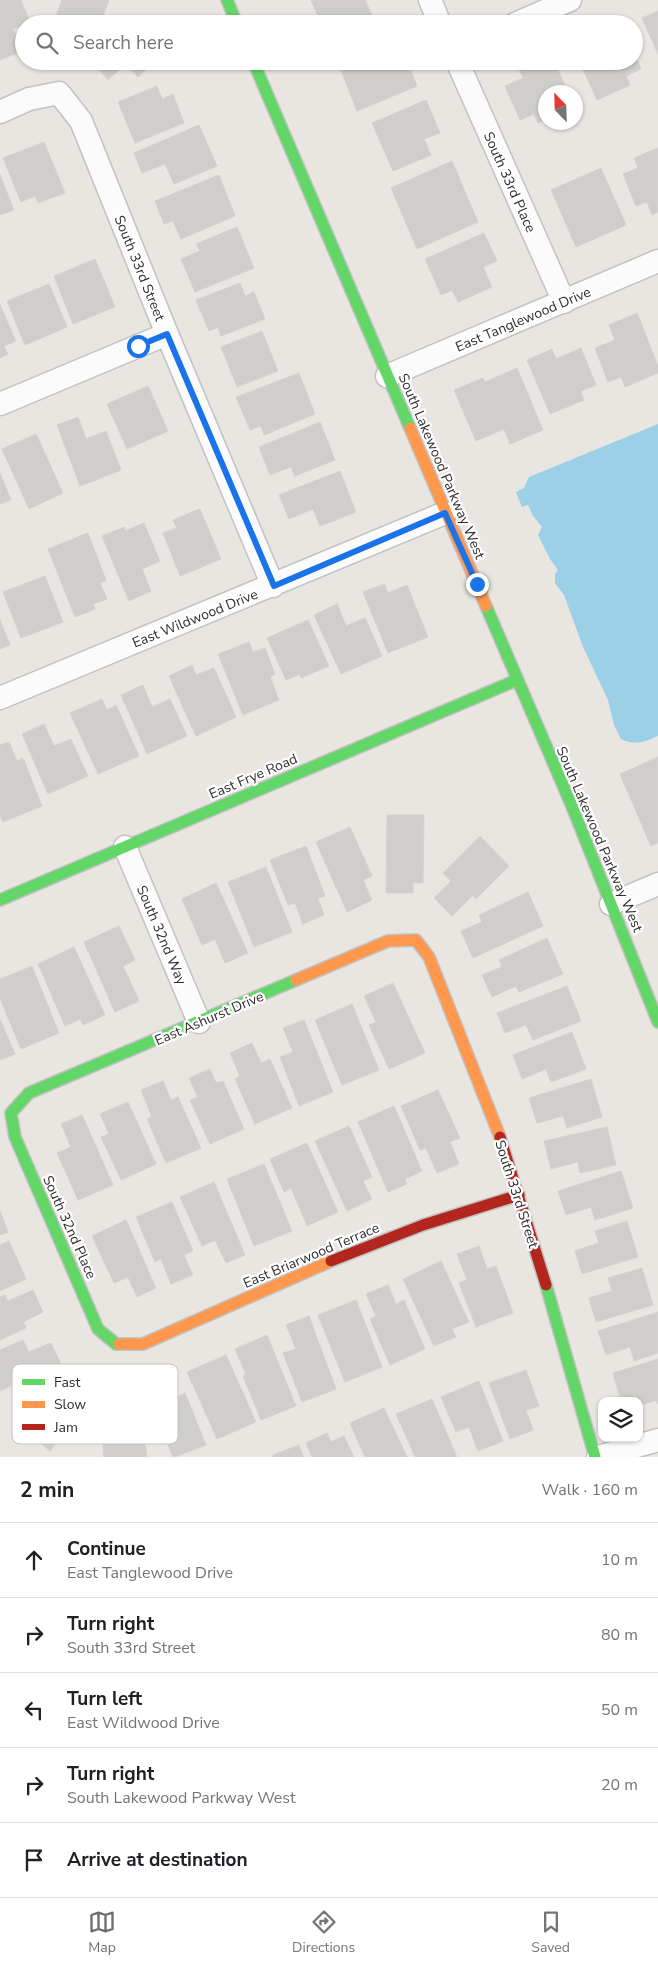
<!DOCTYPE html>
<meta charset="utf-8">
<style>
body{margin:0;font-family:"Nunito Sans",sans-serif;background:#f2f2f2;color:#202124}
.controls{position:absolute;right:15px;bottom:15px;display:grid;overflow:hidden;border-radius:10px;box-shadow:0 1px 4px #0004}
.controls button{width:45px;height:45px;display:grid;place-items:center;padding:0;border:0;border-bottom:1px solid #e0e0e0;background:#fff;color:#202124;font:25px sans-serif}
.compass{position:absolute;left:538px;top:85px;width:45px;height:45px;border-radius:50%;background:#fff;box-shadow:0 1px 4px #0004;rotate:337deg}
.stop{position:absolute;width:15px;height:15px;margin:-11px;border:4px solid #1a73e8;border-radius:50%;background:#fff}
.stop.end{background:#1a73e8;border-color:#fff;box-shadow:0 1px 5px #0008}
.list{margin:0;padding:0;list-style:none}
h2{display:flex;justify-content:space-between;align-items:center;height:65px;margin:0;padding:0 20px;font-size:21px}
h2 small{font-size:16px;font-weight:400;color:#757577}
.list li{display:grid;grid-template-columns:32px 1fr auto;gap:15px;align-items:center;box-sizing:border-box;height:75px;padding:0 20px;border-top:1px solid #e0e0e0}
.list b{display:block;font-size:19px;white-space:nowrap}
.list p{margin:0;font-size:16px;white-space:nowrap;color:#757577}
.list em{font-size:16px;font-style:normal;color:#757577}
.icon{flex:none;width:28px;height:28px;fill:none;stroke:currentColor;stroke-width:2;stroke-linecap:round;stroke-linejoin:round}
.map{position:relative;flex:none;width:658px;height:1457px;overflow:hidden}
.search{position:absolute;background:#fff;box-shadow:0 1px 4px #0004;left:15px;right:15px;top:15px;height:55px;display:flex;align-items:center;gap:12px;box-sizing:border-box;padding:0 18px;border-radius:28px;color:#757577;font-size:19px}
.sheet{height:440px;background:#fff}
nav{display:flex;justify-content:space-around;align-items:center;box-sizing:border-box;height:70px;border-top:1px solid #e0e0e0;background:#fff;font-size:14px;color:#757577}
nav a{display:grid;justify-items:center;gap:2px}
nav .on{color:#6e6d6c}
.map>svg:first-child{display:block}
</style>
<div class="map">
<svg width="658" height="1457" viewBox="0 0 658 1457">
<rect width="100%" height="100%" fill="#e9e6e2"/>
<path fill="#9bd0e6" d="M 658,424 L 658,736 C 644,742 635,746 621,739 L 614,725 L 608,700 L 583,647 L 564,595 L 555,583 L 555,574 L 558,570 L 550,559 L 538,535 L 542,527 L 533,516 L 528,505 L 522,507 L 516,492 L 524,488 L 529,477 Z"/>
<g fill="#d0cecb" stroke="#d4d2ce">
<polygon points="0,0 21,0 30,22 13,29 22,51 0,60"/>
<polygon points="62,0 109,0 100,24 53,24"/>
<polygon points="311,0 365,0 374,19 362,24 321,24"/>
<polygon points="658,11 658,54 642,18"/>
<polygon points="141,15 149,24 132,24"/>
<polygon points="634,53 641,69 626,76 630,85 597,100 579,61 634,61"/>
<polygon points="92,61 155,61 138,77 126,63 108,80"/>
<polygon points="337,61 407,61 417,86 357,111"/>
<polygon points="531,61 554,61 568,92 546,92 546,119 538,123 534,114 520,120 505,86 523,78 518,67"/>
<polygon points="157,86 162,99 173,94 184,123 135,143 118,102"/>
<polygon points="426,100 440,133 424,139 431,155 393,171 372,123"/>
<polygon points="199,125 217,166 174,184 165,164 142,173 134,153"/>
<polygon points="44,142 65,193 38,203 35,196 21,202 3,158"/>
<polygon points="658,148 658,212 652,215 647,202 636,206 623,174 638,168 634,158"/>
<polygon points="452,161 478,222 417,249 391,188"/>
<polygon points="601,168 626,225 576,247 551,190"/>
<polygon points="0,175 14,210 0,215"/>
<polygon points="219,175 235,216 181,239 173,221 164,224 155,201"/>
<polygon points="237,227 254,268 195,292 181,259 200,251 196,244"/>
<polygon points="484,233 497,261 483,267 492,287 458,302 452,290 441,295 425,259"/>
<polygon points="95,259 115,307 73,324 54,276"/>
<polygon points="240,283 245,296 254,292 265,319 221,336 218,327 209,331 196,300"/>
<polygon points="49,284 67,327 25,345 7,301"/>
<polygon points="0,305 16,341 4,346 8,354 0,358"/>
<polygon points="637,313 658,366 658,373 625,387 621,377 608,382 595,348 615,340 609,325"/>
<polygon points="262,331 278,371 237,387 221,347"/>
<polygon points="581,348 596,385 581,391 584,400 550,414 527,360 552,349 556,359"/>
<polygon points="517,368 543,430 510,444 504,429 476,441 454,390 483,378 485,382"/>
<polygon points="299,373 315,414 264,435 261,426 250,430 236,397"/>
<polygon points="148,386 168,431 127,449 107,404"/>
<polygon points="78,417 86,439 106,431 121,470 80,486 57,425"/>
<polygon points="320,422 335,460 295,476 291,467 270,475 259,447"/>
<polygon points="36,434 63,493 29,509 2,449"/>
<polygon points="340,471 356,512 320,526 313,509 289,519 279,495"/>
<polygon points="0,473 11,500 0,504"/>
<polygon points="200,509 221,559 180,576 163,533 177,528 173,520"/>
<polygon points="144,523 160,561 142,569 151,591 129,601 102,536 124,527 125,531"/>
<polygon points="88,533 106,580 100,583 107,599 93,604 95,609 75,617 48,549"/>
<polygon points="45,576 63,622 21,638 3,592"/>
<polygon points="384,584 388,593 407,585 428,637 388,653 363,592"/>
<polygon points="337,604 346,626 365,618 382,656 341,674 314,615"/>
<polygon points="0,620 10,645 0,649"/>
<polygon points="308,620 329,666 301,678 300,674 286,680 267,638"/>
<polygon points="249,642 253,652 265,648 275,674 270,677 279,700 243,715 218,654"/>
<polygon points="192,665 196,675 214,668 236,717 196,736 169,676"/>
<polygon points="143,685 152,707 170,699 187,736 147,754 121,695"/>
<polygon points="102,699 107,710 116,705 139,756 98,774 70,713"/>
<polygon points="44,724 54,746 71,739 88,776 48,794 22,734"/>
<polygon points="9,742 17,761 23,758 42,806 3,822 0,815 0,745"/>
<polygon points="658,757 658,843 651,846 620,774"/>
<polygon points="387,815 424,815 423,883 413,883 413,893 386,893"/>
<polygon points="350,827 372,876 363,880 372,900 347,912 316,842"/>
<polygon points="480,836 509,866 476,899 473,895 452,916 434,898 451,881 443,873"/>
<polygon points="306,846 325,896 318,898 324,915 303,924 295,903 288,905 270,860"/>
<polygon points="266,867 292,932 254,947 228,882"/>
<polygon points="216,883 248,953 225,963 215,939 202,945 182,899"/>
<polygon points="528,892 543,926 473,958 461,931 482,922 479,915"/>
<polygon points="119,926 135,960 123,966 139,1001 115,1012 84,942"/>
<polygon points="547,938 563,974 519,992 516,986 492,997 482,975 502,967 499,960"/>
<polygon points="74,947 105,1015 83,1025 80,1019 65,1026 38,964"/>
<polygon points="32,966 59,1033 21,1049 0,999 0,979"/>
<polygon points="393,983 425,1053 389,1069 369,1025 376,1022 364,996"/>
<polygon points="567,986 581,1021 533,1040 526,1025 505,1033 497,1013"/>
<polygon points="352,1004 379,1070 342,1085 315,1020"/>
<polygon points="0,1019 15,1054 0,1060"/>
<polygon points="304,1020 333,1092 299,1106 280,1057 293,1052 283,1028"/>
<polygon points="572,1032 586,1069 551,1082 546,1069 522,1079 513,1055"/>
<polygon points="252,1043 261,1063 270,1059 292,1108 255,1124 235,1079 240,1076 230,1053"/>
<polygon points="210,1069 216,1083 223,1081 244,1129 210,1144 190,1100 198,1097 189,1078"/>
<polygon points="591,1079 602,1117 567,1128 563,1116 537,1123 529,1098"/>
<polygon points="163,1081 171,1100 178,1097 201,1148 166,1163 147,1119 152,1117 141,1090"/>
<polygon points="438,1090 460,1138 450,1142 459,1164 437,1173 426,1148 420,1150 401,1106"/>
<polygon points="128,1102 156,1164 121,1180 101,1137 109,1134 100,1114"/>
<polygon points="394,1106 422,1171 405,1179 407,1184 388,1192 358,1122"/>
<polygon points="82,1115 113,1185 78,1200 57,1153 71,1147 61,1124"/>
<polygon points="349,1126 372,1177 363,1181 372,1199 347,1211 315,1141"/>
<polygon points="607,1127 616,1165 580,1173 578,1162 551,1169 544,1141"/>
<polygon points="307,1143 338,1212 307,1226 291,1188 284,1192 270,1159"/>
<polygon points="264,1164 292,1231 254,1246 227,1179"/>
<polygon points="621,1171 633,1208 595,1220 591,1207 566,1215 558,1191"/>
<polygon points="214,1182 245,1255 226,1263 215,1240 202,1246 180,1197"/>
<polygon points="172,1202 193,1251 184,1255 193,1275 171,1284 161,1259 155,1262 136,1217"/>
<polygon points="0,1211 8,1232 0,1235"/>
<polygon points="126,1220 156,1288 137,1297 128,1277 114,1283 92,1236"/>
<polygon points="627,1221 638,1257 582,1274 575,1251 599,1243 595,1231"/>
<polygon points="9,1241 26,1279 0,1291 0,1245"/>
<polygon points="479,1246 487,1269 496,1266 513,1313 476,1327 459,1283 467,1280 457,1254"/>
<polygon points="441,1261 469,1322 452,1329 456,1337 434,1346 403,1279"/>
<polygon points="642,1268 653,1305 596,1322 589,1298 612,1291 608,1278"/>
<polygon points="388,1285 396,1304 404,1300 425,1349 390,1365 370,1319 376,1316 366,1294"/>
<polygon points="33,1290 43,1312 23,1322 26,1328 0,1340 0,1297 5,1295 8,1301"/>
<polygon points="356,1300 382,1367 345,1382 318,1315"/>
<polygon points="658,1312 658,1353 634,1361 630,1347 606,1355 598,1331"/>
<polygon points="309,1316 336,1389 302,1402 283,1353 296,1349 286,1325"/>
<polygon points="267,1335 296,1406 261,1420 243,1376 246,1375 235,1349"/>
<polygon points="23,1340 29,1352 51,1343 61,1364 0,1391 0,1350"/>
<polygon points="226,1355 256,1422 217,1439 187,1372"/>
<polygon points="658,1359 658,1404 656,1400 639,1406 639,1401 621,1401 613,1373"/>
<polygon points="71,1369 91,1386 78,1401 86,1407 50,1451 22,1428"/>
<polygon points="526,1370 539,1406 526,1410 533,1430 510,1439 489,1383"/>
<polygon points="170,1378 177,1397 185,1393 206,1445 175,1457 173,1457 144,1388"/>
<polygon points="479,1381 503,1441 478,1451 469,1427 456,1432 441,1397"/>
<polygon points="139,1395 147,1457 104,1457 99,1401"/>
<polygon points="432,1399 457,1457 415,1457 396,1414"/>
<polygon points="384,1408 407,1457 365,1457 350,1423"/>
<polygon points="327,1433 331,1442 344,1436 354,1457 312,1457 306,1443"/>
<polygon points="299,1445 304,1457 273,1457 273,1455"/>
</g>
<g fill="none" stroke-linecap="round" stroke-linejoin="round">
<defs>
<g id="street">
<polyline points="430,0 440,24"/>
<polyline points="515,24 570,0"/>
<polyline points="457,61 564,302"/>
<polyline points="0,112 29,99 59,93 81,121 167,334 273,586"/>
<polyline points="387,376 658,261"/>
<polyline points="0,404 167,334"/>
<polyline points="0,698 445,513"/>
<polyline points="125,847 199,1022"/>
<polyline points="611,904 658,884"/>
<polyline points="598,1457 658,1440"/>
</g>
<g id="fast">
<polyline points="227,0 237,24"/>
<polyline points="253,61 410,428"/>
<polyline points="486,606 571,804 658,1022"/>
<polyline points="0,900 517,680"/>
<polyline points="546,1285 595,1457"/>
<polyline points="119,1344 116,1344 98,1329 15,1137 11,1113 29,1093 296,980"/>
</g>
<g id="slow">
<polyline points="410,428 486,606"/>
<polyline points="296,980 388,941 416,940 429,957 500,1137"/>
<polyline points="119,1344 143,1344 331,1261"/>
</g>
<g id="jam">
<polyline points="500,1137 546,1285"/>
<polyline points="331,1261 423,1225 519,1195"/>
</g>
</defs>
<use href="#street" stroke="#c3c2c2" stroke-width="25"/>
<use href="#fast" stroke="#c3c2c2" stroke-width="14"/>
<use href="#slow" stroke="#c3c2c2" stroke-width="14"/>
<use href="#jam" stroke="#c3c2c2" stroke-width="14"/>
<use href="#street" stroke="#fcfbfb" stroke-width="22"/>
<use href="#fast" stroke="#63d668" stroke-width="11"/>
<use href="#slow" stroke="#ff974d" stroke-width="11"/>
<use href="#jam" stroke="#b3261e" stroke-width="11"/>
</g>
<g fill="none" stroke-linecap="round" stroke-linejoin="round">
<polyline stroke="#1a73e8" stroke-width="6" points="138,346 167,334 274,586 445,513 477,584"/>
</g>
<g text-anchor="middle" stroke-width="4.5" stroke-linejoin="round" paint-order="stroke">
<g font-size="14" fill="#2c2c2c" stroke="#fff">
<text transform="translate(510 182) rotate(66)" y="5">South 33rd Place</text>
<text transform="translate(140 268) rotate(68)" y="5">South 33rd Street</text>
<text transform="translate(523 319) rotate(-23)" y="5">East Tanglewood Drive</text>
<text transform="translate(442 466) rotate(67)" y="5">South Lakewood Parkway West</text>
<text transform="translate(195 618) rotate(-22)" y="5">East Wildwood Drive</text>
<text transform="translate(253 776) rotate(-23)" y="5">East Frye Road</text>
<text transform="translate(600 839) rotate(67)" y="5">South Lakewood Parkway West</text>
<text transform="translate(162 935) rotate(67)" y="5">South 32nd Way</text>
<text transform="translate(209 1018) rotate(-23)" y="5">East Ashurst Drive</text>
<text transform="translate(517 1194) rotate(72)" y="5">South 33rd Street</text>
<text transform="translate(70 1227) rotate(66)" y="5">South 32nd Place</text>
<text transform="translate(311 1255) rotate(-23)" y="5">East Briarwood Terrace</text>
</g>
</g>
<rect x="12" y="1364" width="166" height="80" rx="8" fill="#fff" stroke="#c0c0c0" stroke-width="1"/>
<rect x="22" y="1379" width="23" height="6" fill="#63d668"/>
<rect x="22" y="1401" width="23" height="7" fill="#ff974d"/>
<rect x="22" y="1424" width="23" height="6" fill="#b3261e"/>
<g font-size="14" fill="#2c2c2c">
<text x="54" y="1387">Fast</text>
<text x="54" y="1409">Slow</text>
<text x="54" y="1432">Jam</text>
</g>
</svg>
<div class="controls">
<button><svg class="icon" aria-label="layers" viewBox="0 0 24 24"><path d="M12 4l9 5-9 5-9-5zM3 14l9 5 9-5"/></svg></button>
</div>
<svg class="compass" viewBox="-18 -18 36 36"><path d="M0-13l5 13h-10z" fill="#e53935"/><path d="M0 13l5-13h-10z" fill="#757577"/></svg>
<div class="stop" style="left:138px;top:346px"></div>
<div class="stop end" style="left:477px;top:584px"></div>
<div class="search"><svg class="icon" aria-label="search" viewBox="0 0 24 24"><circle cx="10" cy="10" r="6"/><path d="M15 15l6 6"/></svg>Search here</div>
</div>
<section class="sheet">
<h2>2 min<small>Walk · 160 m</small></h2>
<ul class="list">
<li><svg class="icon" aria-label="ahead" viewBox="0 0 24 24"><path d="M12 20V5M6 11l6-6 6 6"/></svg><div><b>Continue</b><p>East Tanglewood Drive</p></div><em>10 m</em></li>
<li><svg class="icon" aria-label="right" viewBox="0 0 24 24"><path d="M7 20v-9h11M14 6l5 5-5 5"/></svg><div><b>Turn right</b><p>South 33rd Street</p></div><em>80 m</em></li>
<li><svg class="icon" aria-label="left" viewBox="0 0 24 24"><path d="M17 20v-9H6M10 6l-5 5 5 5"/></svg><div><b>Turn left</b><p>East Wildwood Drive</p></div><em>50 m</em></li>
<li><svg class="icon" aria-label="right" viewBox="0 0 24 24"><path d="M7 20v-9h11M14 6l5 5-5 5"/></svg><div><b>Turn right</b><p>South Lakewood Parkway West</p></div><em>20 m</em></li>
<li><svg class="icon" aria-label="arrive" viewBox="0 0 24 24"><path d="M6 21V4h12l-3 4 3 4H6"/></svg><div><b>Arrive at destination</b></div></li>
</ul>
</section>
<nav>
<a class="on"><svg class="icon" aria-label="map" viewBox="0 0 24 24"><path d="M3 6l6-2 6 2 6-2v14l-6 2-6-2-6 2zM9 4v14M15 6v14"/></svg>Map</a>
<a><svg class="icon" aria-label="directions" viewBox="0 0 24 24"><path d="M12 3l9 9-9 9-9-9zM9 14v-3h6M13 9l2 2-2 2"/></svg>Directions</a>
<a><svg class="icon" aria-label="saved" viewBox="0 0 24 24"><path d="M7 4h10v16l-5-4-5 4z"/></svg>Saved</a>
</nav>
